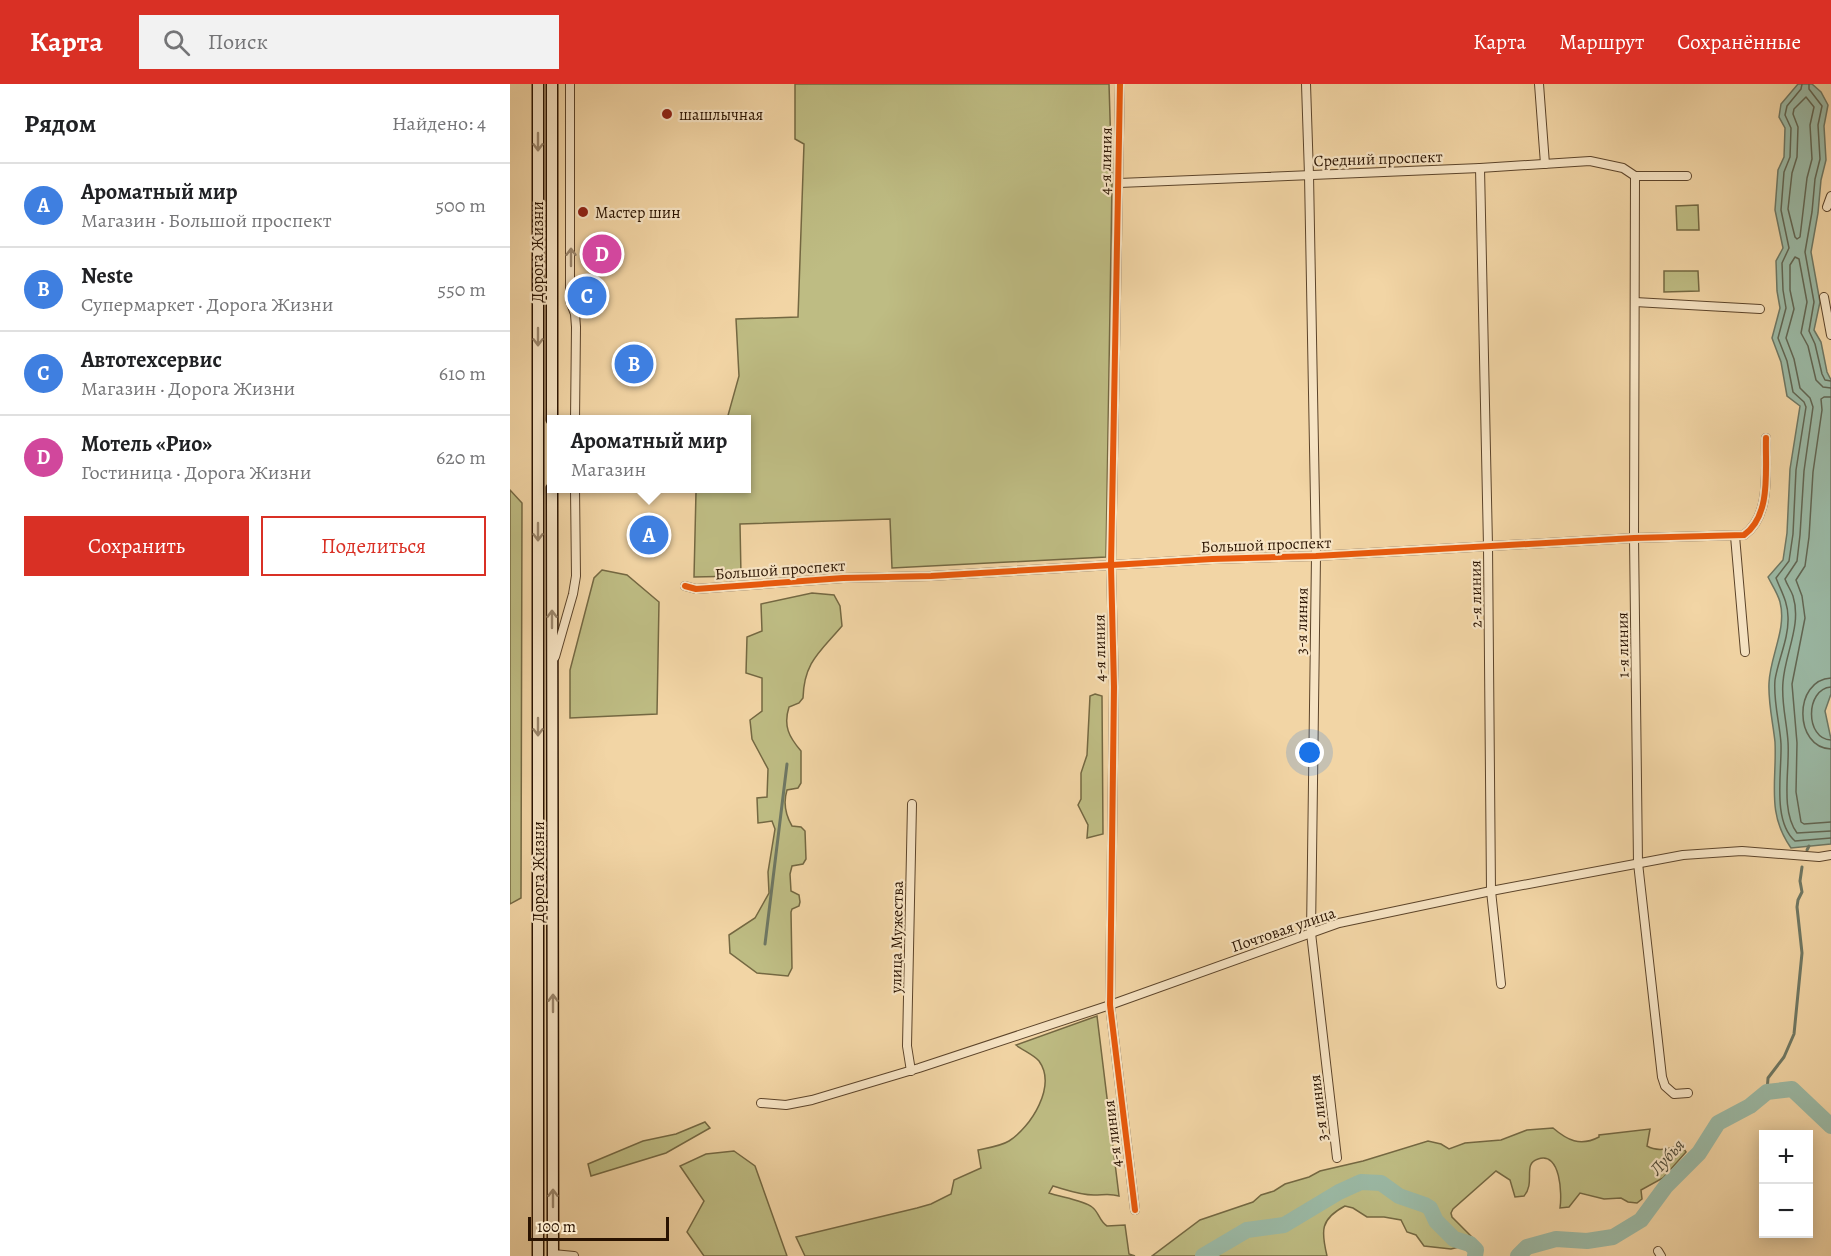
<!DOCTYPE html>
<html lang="ru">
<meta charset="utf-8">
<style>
body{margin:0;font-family:Alegreya,serif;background:#f2f2f2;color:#202124}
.controls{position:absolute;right:18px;bottom:18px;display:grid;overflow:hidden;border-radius:0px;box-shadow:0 3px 15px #0003}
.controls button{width:54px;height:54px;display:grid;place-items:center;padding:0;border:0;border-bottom:2px solid #e0e0e0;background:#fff;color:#202124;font:30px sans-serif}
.scale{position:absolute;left:18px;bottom:15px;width:141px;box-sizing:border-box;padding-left:6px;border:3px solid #2a1301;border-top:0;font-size:16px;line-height:21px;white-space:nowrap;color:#2a1301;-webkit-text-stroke:4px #f7e4c4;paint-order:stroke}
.you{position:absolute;left:800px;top:669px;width:21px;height:21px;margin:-15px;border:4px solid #fff;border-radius:50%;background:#1a73e8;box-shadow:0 0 0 9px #1a73e833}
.badge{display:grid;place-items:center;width:39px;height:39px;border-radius:50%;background:#d93025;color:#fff;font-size:20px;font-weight:700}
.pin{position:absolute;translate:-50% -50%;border:3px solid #fff;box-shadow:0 2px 6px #0006}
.popup{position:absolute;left:37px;top:331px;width:204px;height:78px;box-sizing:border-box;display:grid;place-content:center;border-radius:0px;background:#fff;filter:drop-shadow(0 2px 4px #0005);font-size:20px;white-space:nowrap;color:#757577}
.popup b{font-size:22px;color:#202124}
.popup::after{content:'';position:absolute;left:50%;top:100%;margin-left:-12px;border:12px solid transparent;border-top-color:#fff}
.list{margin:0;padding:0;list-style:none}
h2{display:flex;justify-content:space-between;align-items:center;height:78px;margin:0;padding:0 24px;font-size:26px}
h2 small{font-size:20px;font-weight:400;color:#757577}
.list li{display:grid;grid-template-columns:39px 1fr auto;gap:18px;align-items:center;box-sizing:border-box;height:84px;padding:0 24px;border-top:2px solid #e0e0e0}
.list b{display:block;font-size:22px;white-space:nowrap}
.list p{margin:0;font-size:20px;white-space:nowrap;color:#757577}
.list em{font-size:20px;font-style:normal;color:#757577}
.actions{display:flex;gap:12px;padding:18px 24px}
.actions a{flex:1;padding:14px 0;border:2px solid #d93025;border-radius:0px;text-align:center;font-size:21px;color:#d93025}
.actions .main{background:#d93025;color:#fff}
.icon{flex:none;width:33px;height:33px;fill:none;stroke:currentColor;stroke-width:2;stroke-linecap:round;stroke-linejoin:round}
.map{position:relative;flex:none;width:1321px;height:1172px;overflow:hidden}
header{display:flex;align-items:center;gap:36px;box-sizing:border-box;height:84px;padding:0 30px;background:#d93025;color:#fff}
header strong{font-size:28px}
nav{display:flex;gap:33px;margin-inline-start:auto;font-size:21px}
.search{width:420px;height:54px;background:#f2f2f2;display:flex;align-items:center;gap:15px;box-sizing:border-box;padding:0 21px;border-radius:0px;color:#757577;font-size:22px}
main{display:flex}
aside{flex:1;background:#fff}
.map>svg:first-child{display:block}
</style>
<header>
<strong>Карта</strong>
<div class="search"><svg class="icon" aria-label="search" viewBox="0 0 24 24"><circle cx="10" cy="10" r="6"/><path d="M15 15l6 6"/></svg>Поиск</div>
<nav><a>Карта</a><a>Маршрут</a><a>Сохранённые</a></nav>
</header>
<main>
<aside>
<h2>Рядом<small>Найдено: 4</small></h2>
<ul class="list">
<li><span class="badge" style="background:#3f7fe0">A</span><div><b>Ароматный мир</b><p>Магазин · Большой проспект</p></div><em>500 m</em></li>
<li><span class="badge" style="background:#3f7fe0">B</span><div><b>Neste</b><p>Супермаркет · Дорога Жизни</p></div><em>550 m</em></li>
<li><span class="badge" style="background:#3f7fe0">C</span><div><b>Автотехсервис</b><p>Магазин · Дорога Жизни</p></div><em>610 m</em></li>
<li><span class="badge" style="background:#d1479c">D</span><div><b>Мотель «Рио»</b><p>Гостиница · Дорога Жизни</p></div><em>620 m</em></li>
</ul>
<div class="actions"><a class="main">Сохранить</a><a>Поделиться</a></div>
</aside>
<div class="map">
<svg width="1321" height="1172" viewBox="0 0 1321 1172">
<rect width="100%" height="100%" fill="#f2d5a5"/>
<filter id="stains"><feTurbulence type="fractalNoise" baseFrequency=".00333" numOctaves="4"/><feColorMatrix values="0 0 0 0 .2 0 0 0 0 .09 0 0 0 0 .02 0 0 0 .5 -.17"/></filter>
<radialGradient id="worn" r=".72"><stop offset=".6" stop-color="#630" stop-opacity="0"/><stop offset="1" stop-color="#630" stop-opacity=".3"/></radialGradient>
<g fill="#bebc83" stroke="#746842" stroke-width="1.5">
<polygon points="285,0 599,0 602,99 596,473 382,484 380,435 230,440 231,492 184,493 186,408 217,405 237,404 237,385 240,381 237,362 237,336 217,335 229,292 226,235 288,233 294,60 285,55"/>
<polygon points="1188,121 1189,146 1167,146 1166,122"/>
<polygon points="1154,187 1188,187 1189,207 1154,208"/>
<polygon points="0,406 12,419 11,814 0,820"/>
<polygon points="92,486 117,491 149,518 147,630 60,634 60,586 84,494"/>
<path d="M 302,509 L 324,511 L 330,522 L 332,542 C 310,568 294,578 293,614 L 289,619 L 279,623 C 273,642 279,653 291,667 L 291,699 L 288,704 L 277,706 C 273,719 275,730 282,742 L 291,743 L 295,747 L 296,775 L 293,780 L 282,782 L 280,790 L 281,807 L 289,811 L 290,818 L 289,822 L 282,825 L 281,828 L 282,884 L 278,892 L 247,889 L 220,869 L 219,851 L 245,834 L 259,809 L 258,788 L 265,745 L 262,737 L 248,739 L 247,714 L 257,713 L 258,685 L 242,655 L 240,636 L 252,627 L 252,594 L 236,589 L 237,553 L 252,547 L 251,520 Z"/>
<polygon points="585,610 592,612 593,750 577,754 578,741 568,721 571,715 571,689 577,671 580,612"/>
<path d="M 587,932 L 609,1112 C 600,1109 593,1111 584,1111 C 570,1111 557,1106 543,1102 L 539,1109 C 550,1113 573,1116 582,1123 C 589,1128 589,1137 597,1142 L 615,1141 L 619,1170 L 625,1172 L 295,1172 L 286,1153 L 407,1124 L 421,1120 L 441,1110 L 444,1096 L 471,1084 L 468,1066 C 478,1064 491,1062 499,1057 C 521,1043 547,1002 529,977 C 524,971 512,966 506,961 Z"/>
<polygon points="195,1038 200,1044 156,1069 81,1092 78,1080 133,1057 166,1050"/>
<path d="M 1043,1044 C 1057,1056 1070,1063 1089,1053 L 1089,1051 L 1140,1045 L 1137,1062 C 1147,1068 1159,1065 1171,1061 L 1176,1068 L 1153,1094 L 1131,1106 L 1132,1115 L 1127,1119 L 1118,1118 L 1111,1114 L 1094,1115 L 1070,1109 L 1059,1123 L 1050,1124 C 1052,1111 1051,1067 1028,1075 C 1012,1080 1026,1098 1014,1112 L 1005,1113 L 1000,1096 L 986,1087 L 943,1125 L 941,1129 L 942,1133 L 968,1159 L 970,1172 L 962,1172 L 960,1167 L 953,1162 L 941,1165 L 914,1162 L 906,1151 L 897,1148 L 891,1136 L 874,1133 L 857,1133 L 843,1124 L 835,1122 C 810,1135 811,1147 817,1172 L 642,1172 L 690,1136 L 743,1118 L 751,1111 L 764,1107 L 775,1100 L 799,1093 L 810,1087 L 853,1077 L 918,1057 L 931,1060 L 939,1065 L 955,1059 L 991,1056 L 1017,1046 Z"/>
<polygon points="224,1067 245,1082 277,1172 194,1172 177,1148 194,1117 170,1082 196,1070"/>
</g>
<path fill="#9bb9a5" stroke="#6e7763" stroke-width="1.5" d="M 1288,0 L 1302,0 L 1311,8 L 1318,21 L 1314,42 L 1316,76 L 1311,96 L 1308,129 L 1301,168 L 1310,218 L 1304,246 L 1311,258 L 1317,288 L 1321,296 L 1321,610 L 1315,627 L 1321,655 L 1321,760 L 1281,764 C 1256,729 1267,697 1265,658 C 1263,639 1258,618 1259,599 C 1260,572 1277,545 1270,518 C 1268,510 1262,501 1258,493 L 1273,476 L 1277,449 L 1280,385 L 1290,322 L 1277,312 L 1271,278 L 1262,254 L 1270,224 L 1267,207 L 1266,177 L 1273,164 L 1265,126 L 1268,86 L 1274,73 L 1275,44 L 1269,33 L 1271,20 Z"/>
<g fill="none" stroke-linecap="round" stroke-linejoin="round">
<g stroke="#626653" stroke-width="1.5">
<path d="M 1292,0 L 1291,5 L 1277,22 L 1275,31 L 1281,44 L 1280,73 L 1274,88 L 1271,126 L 1279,164 L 1272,179 L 1273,206 L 1276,224 L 1268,254 L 1277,277 L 1283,308 L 1294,318 L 1296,323 L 1286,386 L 1283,450 L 1279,477 L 1266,494 C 1271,507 1278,518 1278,533 C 1279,554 1268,576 1265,596 C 1263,617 1270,640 1271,660 C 1272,688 1262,737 1285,757 L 1321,754"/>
<polyline points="1299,0 1299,5 1312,22 1308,41 1310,75 1305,95 1302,128 1295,168 1304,218 1299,247 1305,260 1312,290 1315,296 1321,297"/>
<polygon points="1296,13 1304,23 1300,41 1302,75 1297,94 1290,153 1287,155 1285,153 1278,125 1282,89 1287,73 1288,43 1283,30 1284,25"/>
<path d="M 1321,304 L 1313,303 L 1306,296 L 1298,262 L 1291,249 L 1297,218 L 1289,175 L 1285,173 L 1280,181 L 1280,206 L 1284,225 L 1276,254 L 1284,275 L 1290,304 L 1300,314 L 1303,323 L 1294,387 L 1290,451 L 1287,477 L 1275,495 C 1277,501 1281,506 1283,512 C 1292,541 1275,569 1273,598 C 1271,618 1277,639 1278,658 C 1280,685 1270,726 1287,749 L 1321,747"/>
<polyline points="1321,313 1314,313 1311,315 1312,326 1303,388 1299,453 1295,482 1286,496 1292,512 1295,534 1282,600 1287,659 1286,708 1291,738 1294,740 1321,738"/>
<path d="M 1321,594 C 1283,596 1284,664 1321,665"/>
<path d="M 1321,603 C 1295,605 1295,655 1321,656"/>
</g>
<g stroke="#6e7763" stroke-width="3">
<polyline points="1297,766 1299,762"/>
<polyline points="255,860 277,680"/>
<polyline points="1257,1008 1258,994 1274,973 1284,950 1292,869 1287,823 1288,816 1292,808 1290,797 1292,783"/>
</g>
<g stroke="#9bb9a5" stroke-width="16">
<polyline points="693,1172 737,1146 774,1141 829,1108 851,1098 871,1099 889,1112 915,1121 920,1124 926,1137 944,1155 960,1160 966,1166 965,1172"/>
<polyline points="1008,1172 1017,1163 1046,1155 1077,1157 1103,1153 1131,1136 1156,1102 1189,1069 1208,1039 1240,1022 1257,1008 1282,1005 1321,1042"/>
</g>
<defs>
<g id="minor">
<polyline points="60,0 60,217 65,230 66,243 65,336"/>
<polyline points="610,0 601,482 604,603 600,921 625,1126"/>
<polyline points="796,0 799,91 806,472 801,849 827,1074"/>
<polyline points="1029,0 1035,80"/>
<polyline points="970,84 978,462 981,807 991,900"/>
<polyline points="1125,92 1124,454 1128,779 1152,993 1155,1002 1164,1010 1178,1009"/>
<polyline points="1125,92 1177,92"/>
<polyline points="609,99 970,84 1080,77 1113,84 1125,92"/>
<polyline points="1317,123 1321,112"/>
<polyline points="1314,213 1321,251"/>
<polyline points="1125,218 1250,225"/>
<polyline points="1225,452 1235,568"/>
<path d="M 175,502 L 186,505 L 333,494 L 421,492 L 702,475 L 806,472 L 1124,454 L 1234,451 C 1262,431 1255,385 1256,354"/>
<polyline points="45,573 63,510 66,492 65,404"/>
<polyline points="401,987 397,962 402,720"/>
<polyline points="251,1019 276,1021 302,1016 409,984 600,921 829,839 981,807 1173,771 1232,767 1309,773 1321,771"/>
<polyline points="1148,1167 1151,1172"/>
<polyline points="43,1170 64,1172"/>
</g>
<g id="secondary">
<polyline points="28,0 28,1172"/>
<polyline points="42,336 42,0"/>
<polyline points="42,404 43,1172"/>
</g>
</defs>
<use href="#minor" stroke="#5c442a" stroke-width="10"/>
<use href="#secondary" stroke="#2a1301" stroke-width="13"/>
<use href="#minor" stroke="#f7e4c4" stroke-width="8"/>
<use href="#secondary" stroke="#f7e4c4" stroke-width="10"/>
<defs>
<g id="cycleway">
<polyline points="610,0 601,482 604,603 600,921 625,1126"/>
<path d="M 175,502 L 186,505 L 333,494 L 421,492 L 702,475 L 806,472 L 1124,454 L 1234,451 C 1262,431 1255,385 1256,354"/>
</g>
</defs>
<use href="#cycleway" stroke="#f7e4c4" stroke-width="10"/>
<use href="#cycleway" stroke="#e8590c" stroke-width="6"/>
</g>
<defs><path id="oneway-shaft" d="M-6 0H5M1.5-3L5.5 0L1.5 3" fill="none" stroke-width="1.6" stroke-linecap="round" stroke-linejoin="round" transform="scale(1.5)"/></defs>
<g stroke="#9b866c">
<use href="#oneway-shaft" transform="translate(28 58) rotate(90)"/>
<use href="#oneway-shaft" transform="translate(61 173) rotate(-90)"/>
<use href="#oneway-shaft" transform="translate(28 253) rotate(90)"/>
<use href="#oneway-shaft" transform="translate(28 448) rotate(90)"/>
<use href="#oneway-shaft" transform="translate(42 535) rotate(-90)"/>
<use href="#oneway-shaft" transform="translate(28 643) rotate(90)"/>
<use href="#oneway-shaft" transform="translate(43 919) rotate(-90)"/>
<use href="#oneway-shaft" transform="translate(43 1114) rotate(-90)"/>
</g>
<g fill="#8f2418" stroke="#f7e4c4" stroke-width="2">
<circle cx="157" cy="30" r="6"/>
<circle cx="73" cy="128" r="6"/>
</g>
<g text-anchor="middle" stroke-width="4.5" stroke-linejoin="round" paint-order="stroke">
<g font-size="16" fill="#2a1301" stroke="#f7e4c4" text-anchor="start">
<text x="169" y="36">шашлычная</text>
<text x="85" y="134">Мастер шин</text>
</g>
<g font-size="16" fill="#2a1301" stroke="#f7e4c4">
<text transform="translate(868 74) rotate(-2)" y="6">Средний проспект</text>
<text transform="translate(595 77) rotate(-89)" y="6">4-я линия</text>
<text transform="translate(27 168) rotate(-90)" y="6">Дорога Жизни</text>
<text transform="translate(756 460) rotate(-2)" y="6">Большой проспект</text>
<text transform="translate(270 485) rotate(-4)" y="6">Большой проспект</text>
<text transform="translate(965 510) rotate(-91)" y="6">2-я линия</text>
<text transform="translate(791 537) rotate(-89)" y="6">3-я линия</text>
<text transform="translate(1112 561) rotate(-91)" y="6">1-я линия</text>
<text transform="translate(589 564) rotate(-91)" y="6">4-я линия</text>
<text transform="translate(28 788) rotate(-90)" y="6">Дорога Жизни</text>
<text transform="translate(773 845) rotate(-19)" y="6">Почтовая улица</text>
<text transform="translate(386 853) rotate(-89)" y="6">улица Мужества</text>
<text transform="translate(808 1024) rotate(-97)" y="6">3-я линия</text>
<text transform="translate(602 1050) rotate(-97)" y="6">4-я линия</text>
</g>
<g font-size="18" font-style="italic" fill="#524d3a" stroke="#f7e4c4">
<text transform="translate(1157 1073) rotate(-48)" y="6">Лубья</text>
</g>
</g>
<rect width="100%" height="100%" filter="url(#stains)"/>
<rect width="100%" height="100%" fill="url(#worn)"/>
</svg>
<div class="controls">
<button>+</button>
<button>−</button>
</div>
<div class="scale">100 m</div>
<div class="you"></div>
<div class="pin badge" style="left:139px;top:451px;background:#3f7fe0">A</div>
<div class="popup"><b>Ароматный мир</b>Магазин</div>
<div class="pin badge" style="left:124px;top:280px;background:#3f7fe0">B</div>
<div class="pin badge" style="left:77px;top:212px;background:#3f7fe0">C</div>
<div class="pin badge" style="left:92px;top:170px;background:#d1479c">D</div>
</div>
</main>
